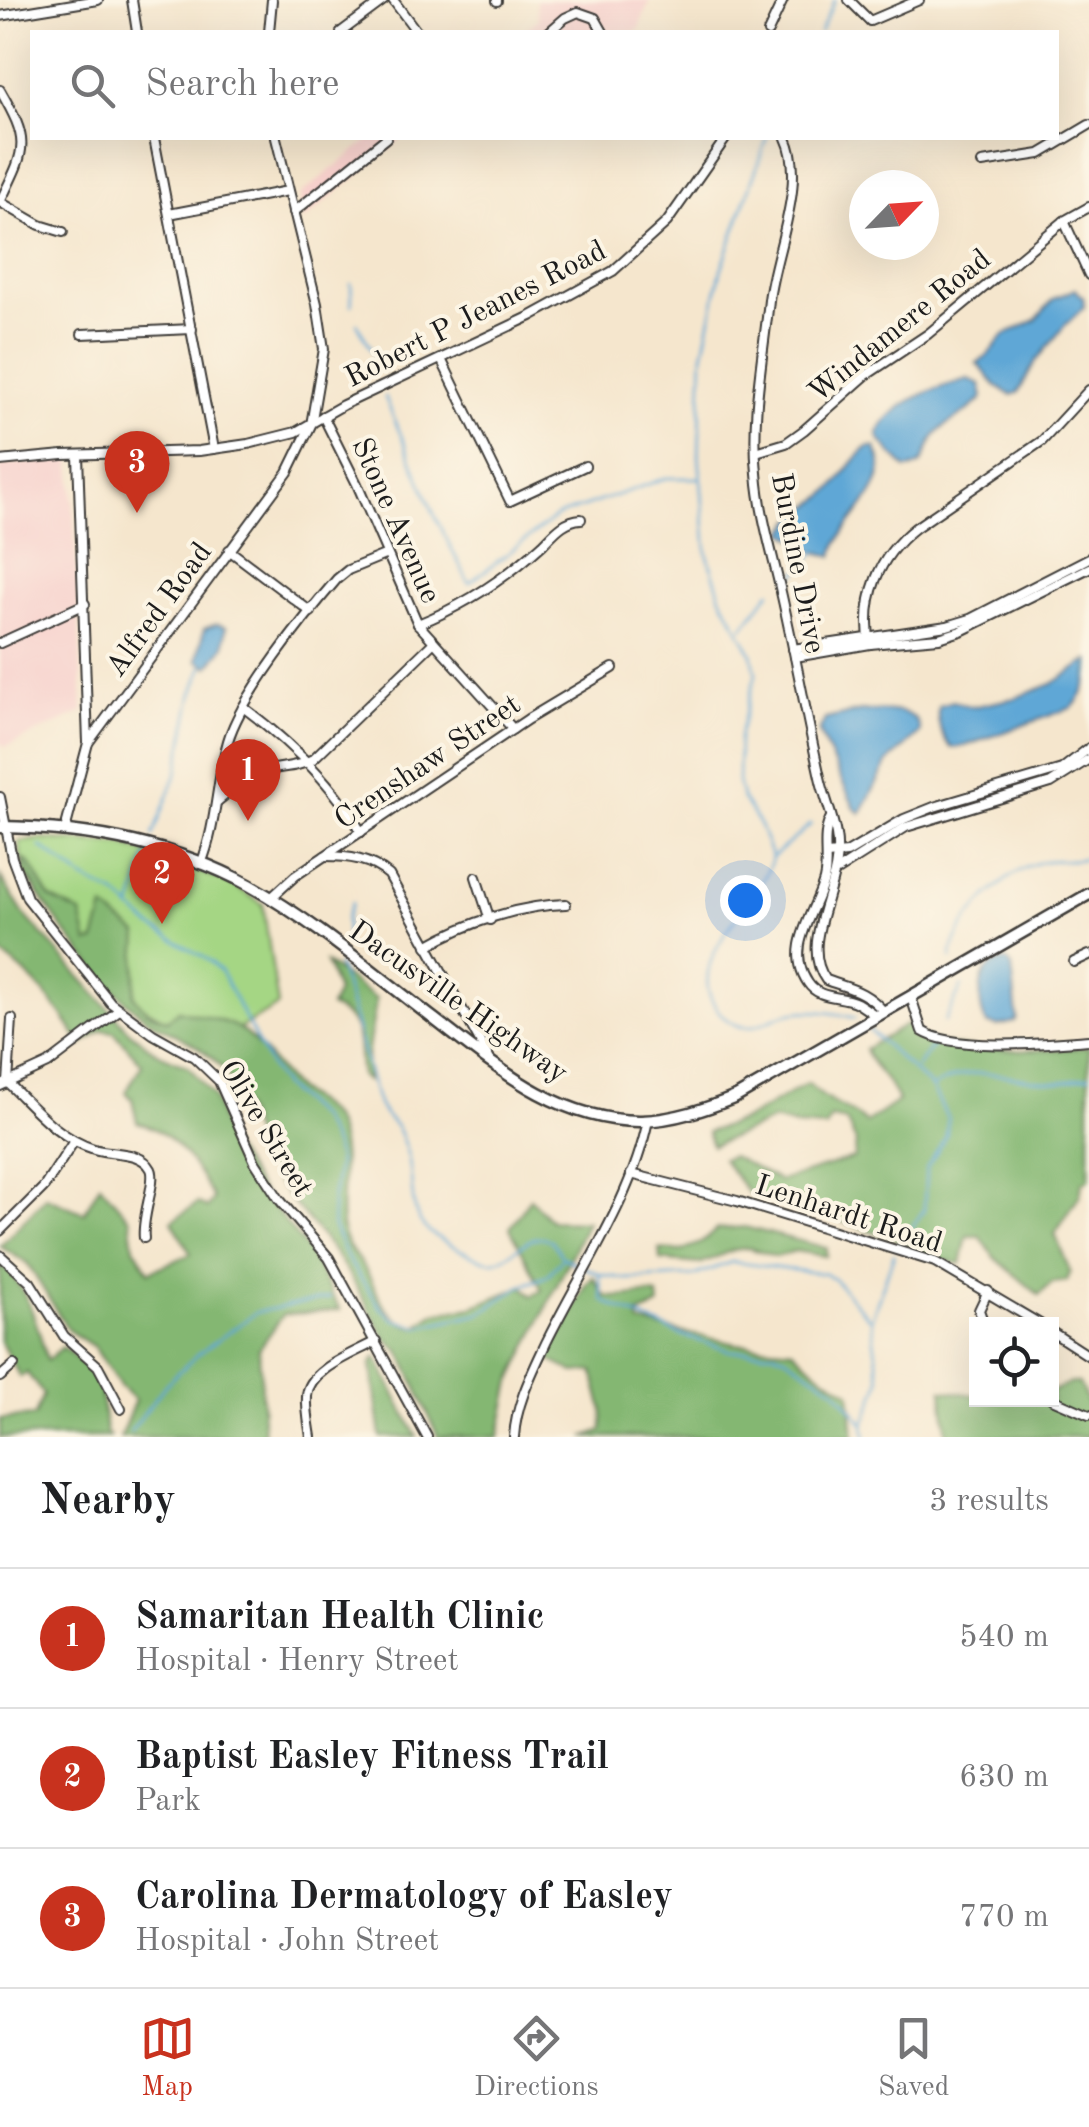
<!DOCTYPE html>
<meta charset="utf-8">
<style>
body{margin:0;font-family:"Old Standard TT",serif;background:#f2f2f2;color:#202124}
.controls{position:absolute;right:30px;bottom:30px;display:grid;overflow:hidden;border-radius:0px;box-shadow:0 10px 40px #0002}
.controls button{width:90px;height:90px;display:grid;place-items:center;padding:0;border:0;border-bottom:2px solid #e0e0e0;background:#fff;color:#202124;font:50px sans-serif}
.compass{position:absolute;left:849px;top:170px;width:90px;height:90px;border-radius:50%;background:#fff;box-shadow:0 10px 40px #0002;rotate:65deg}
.you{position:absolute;left:745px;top:900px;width:35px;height:35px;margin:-25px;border:8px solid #fff;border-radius:50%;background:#1a73e8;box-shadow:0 0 0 15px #1a73e833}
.badge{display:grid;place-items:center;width:65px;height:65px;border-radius:50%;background:#c8321e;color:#fff;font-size:32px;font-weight:700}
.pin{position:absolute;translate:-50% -82px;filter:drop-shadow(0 2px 5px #0008)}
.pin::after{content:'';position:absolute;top:52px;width:35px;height:30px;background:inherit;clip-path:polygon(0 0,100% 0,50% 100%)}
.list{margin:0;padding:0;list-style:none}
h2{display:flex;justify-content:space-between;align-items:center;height:130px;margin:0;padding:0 40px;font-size:42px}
h2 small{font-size:32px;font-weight:400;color:#757577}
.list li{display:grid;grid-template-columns:65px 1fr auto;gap:30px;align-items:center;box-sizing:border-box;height:140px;padding:0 40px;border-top:2px solid #e0e0e0}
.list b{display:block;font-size:38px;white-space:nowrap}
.list p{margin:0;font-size:32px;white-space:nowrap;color:#757577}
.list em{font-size:32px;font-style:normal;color:#757577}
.icon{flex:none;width:55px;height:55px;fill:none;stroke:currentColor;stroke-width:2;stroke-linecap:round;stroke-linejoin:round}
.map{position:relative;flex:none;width:1089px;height:1437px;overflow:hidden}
.search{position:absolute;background:#fff;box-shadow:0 10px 40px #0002;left:30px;right:30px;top:30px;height:110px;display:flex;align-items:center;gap:25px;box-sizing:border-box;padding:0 35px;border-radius:0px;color:#757577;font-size:38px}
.sheet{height:550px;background:#fff}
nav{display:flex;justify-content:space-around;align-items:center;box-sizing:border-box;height:140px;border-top:2px solid #e0e0e0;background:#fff;font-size:28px;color:#757577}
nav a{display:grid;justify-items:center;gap:5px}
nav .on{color:#c8321e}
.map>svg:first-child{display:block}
</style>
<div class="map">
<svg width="1089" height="1437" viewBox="0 0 1089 1437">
<rect width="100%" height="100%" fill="#fcf5e5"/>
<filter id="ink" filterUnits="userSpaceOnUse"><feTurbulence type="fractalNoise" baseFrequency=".01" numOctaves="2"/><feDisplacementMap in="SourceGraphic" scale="20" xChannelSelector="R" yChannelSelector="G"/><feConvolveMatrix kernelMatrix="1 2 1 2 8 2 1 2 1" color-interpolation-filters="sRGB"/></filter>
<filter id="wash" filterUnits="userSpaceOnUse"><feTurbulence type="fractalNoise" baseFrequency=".0048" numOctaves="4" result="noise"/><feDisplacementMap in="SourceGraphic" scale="40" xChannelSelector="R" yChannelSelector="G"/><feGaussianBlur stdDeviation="2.25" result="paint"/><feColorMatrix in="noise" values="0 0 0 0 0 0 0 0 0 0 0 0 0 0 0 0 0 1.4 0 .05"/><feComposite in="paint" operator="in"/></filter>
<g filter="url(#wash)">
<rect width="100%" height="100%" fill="#f5e6cd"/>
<g fill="#f7d0cc">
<polygon points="536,0 650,0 637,32 523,32 538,20"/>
<polygon points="371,138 403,138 302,221 300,195"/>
<polygon points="71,459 83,712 5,747 0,742 0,465"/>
</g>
<polygon fill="#a5d684" stroke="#607950" stroke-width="2.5" points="41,839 124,845 228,882 263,904 278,1006 232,1033 180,1028 109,988 23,873 19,842"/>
<g fill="#84b772" stroke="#506a47" stroke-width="2.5">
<path d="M 24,860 L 29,862 L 50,898 L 81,913 L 88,943 L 95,941 L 104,908 L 138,934 L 134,996 L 147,1012 L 167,1020 L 179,1010 C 196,1015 216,1018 232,1025 C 258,1037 276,1071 297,1090 C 310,1101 330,1109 336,1126 C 349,1157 339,1195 342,1227 C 344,1248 363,1261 371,1280 C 381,1303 389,1321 416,1327 L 435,1313 L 472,1307 L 523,1286 L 532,1296 L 542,1290 L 510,1228 L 530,1198 L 551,1221 L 587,1222 L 511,1382 L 499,1437 L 438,1437 L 406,1363 L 400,1351 L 386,1339 C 367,1306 349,1271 326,1242 C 309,1220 288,1200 273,1176 C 251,1143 247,1096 220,1066 C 200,1044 175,1035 150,1021 C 118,1002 29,896 24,860 Z"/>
<path d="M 0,876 L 23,913 L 129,1031 L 157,1053 L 189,1067 L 214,1097 L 227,1140 L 261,1191 L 311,1255 L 340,1310 L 283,1315 L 259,1349 L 264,1437 L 120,1437 L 135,1400 L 121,1387 L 94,1347 L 68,1330 L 28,1264 L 0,1246 L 46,1197 L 84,1213 L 100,1184 L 130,1219 L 134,1247 L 149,1272 L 191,1254 L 172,1221 L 198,1203 L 207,1208 L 213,1198 C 194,1165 176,1133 137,1122 L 132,1099 L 126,1092 L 142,1064 L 114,1032 L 102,1030 L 81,1045 C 60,1008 34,977 0,953 Z"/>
<path d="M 326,963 L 376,999 C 374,1025 364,1055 367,1081 L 361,1077 C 356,1044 366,1021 330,1007 L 337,992 Z"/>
<path d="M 908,1024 L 917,1038 C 973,1053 1032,1052 1089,1047 L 1089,1179 L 1082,1183 L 1080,1195 L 1055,1234 L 1070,1272 L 1067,1281 L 1052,1283 L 1039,1295 L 994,1257 L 980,1236 L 967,1236 L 961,1264 L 937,1258 L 910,1244 L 826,1216 L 748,1193 L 722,1159 L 732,1156 L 780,1181 L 854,1158 L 856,1142 L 846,1121 L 831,1118 L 826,1128 L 796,1126 L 774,1120 L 712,1146 L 707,1132 L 744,1120 L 808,1083 C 829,1106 844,1104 866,1123 L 898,1101 C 889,1077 874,1073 865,1049 Z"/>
<polygon points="745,1227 827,1248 826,1256 795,1251 776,1257 749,1248 733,1250 700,1264 660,1260 659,1249 680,1251 701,1243 717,1229"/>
<path d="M 0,1264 C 28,1286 38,1327 47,1360 L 63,1347 L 99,1378 L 106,1432 L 110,1437 L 0,1437 L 0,1419 L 35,1416 L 43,1394 L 27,1373 L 20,1377 L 0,1341 Z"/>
<path d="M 593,1277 L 605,1296 C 627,1300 639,1291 658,1295 L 659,1306 L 638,1314 L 640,1323 L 737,1344 L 793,1349 L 822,1375 L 850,1392 L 854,1437 L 584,1437 L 603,1430 L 603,1411 L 593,1371 L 576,1373 L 548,1359 L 586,1285 Z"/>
<polygon points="376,1357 417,1437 381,1437 371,1364"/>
<polygon points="1071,1383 1079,1383 1089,1406 1089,1437 947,1437 942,1390 976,1395 976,1400 1052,1400 1052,1391"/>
</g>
<g fill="#5ea7d6" stroke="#3d6279" stroke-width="2.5">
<polygon points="1075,289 1083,297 1084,307 1066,324 1036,361 1018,393 1011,395 997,387 977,363 986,357 1004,335 1036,320 1053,299"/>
<path d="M 968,379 L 980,384 L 983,397 C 970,415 942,421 932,441 C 924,455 926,468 906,469 L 879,439 L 878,433 C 896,399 934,389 968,379 Z"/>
<path d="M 868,447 L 875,447 C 899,487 840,520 833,556 L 816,552 L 785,532 C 797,511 819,503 835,486 C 846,473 853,458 868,447 Z"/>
<polygon points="217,624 226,627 224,646 209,667 197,660 204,629"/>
<path d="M 1089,660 C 1089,678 1085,696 1071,708 L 965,746 L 952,748 C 942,739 935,719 939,706 L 953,701 L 972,707 L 1015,698 L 1052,684 Z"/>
<path d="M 861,711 C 882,712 919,704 920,733 L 888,762 L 861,813 L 855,809 L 819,732 L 825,719 Z"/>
<path d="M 1006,960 L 1012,967 L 1017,1018 L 1015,1022 L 997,1026 L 987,1024 C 978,1010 977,977 990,967 C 995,963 1001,962 1006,960 Z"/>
</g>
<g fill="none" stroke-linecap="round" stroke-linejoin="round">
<g stroke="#5ea7d6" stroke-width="2.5">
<polyline points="820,32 835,0"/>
<path d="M 767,138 L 721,270 L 703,355 L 699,455 L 707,553 L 721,597 L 752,654 L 756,674 L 739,737 L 738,781 L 742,798 L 760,826 L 772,858 C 761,905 673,963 722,1015 C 728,1022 739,1028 749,1027 C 761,1026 774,1017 786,1014 C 809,1008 833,1012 855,1018"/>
<polyline points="351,284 352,305"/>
<polyline points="357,323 383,371"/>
<polyline points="385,397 435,516 469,583 557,516 666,478 699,478"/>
<polyline points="790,580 816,552"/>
<polyline points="742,628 771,591"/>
<polyline points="153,835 178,770 192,696 203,666"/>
<polyline points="40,846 84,879 116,895 152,927 210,961 221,972 272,1070 284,1087 319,1118 335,1148 338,1163 332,1203 333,1227 349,1261 381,1308 394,1319 419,1327 481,1313 519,1287 547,1276 563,1258"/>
<polyline points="773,857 811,824"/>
<polyline points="131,910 147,857"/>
<polyline points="346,934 346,918 352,903"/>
<path d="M 951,958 C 955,922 1006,870 1041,862 C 1057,858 1073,863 1089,857"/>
<path d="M 338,965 C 355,1011 363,1058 378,1104 C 382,1114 391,1120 397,1128 C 402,1136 405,1147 408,1156 C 414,1178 408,1213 426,1229 C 436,1238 481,1263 494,1261 C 519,1257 540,1212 562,1257"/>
<polyline points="945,1021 962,986"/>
<polyline points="868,1029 932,1088 948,1119 946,1137 926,1169 924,1210 898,1247"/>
<polyline points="916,1068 933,1045"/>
<path d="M 933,1087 C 981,1059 1012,1082 1058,1082 C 1068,1082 1079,1078 1089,1076"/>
<polyline points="564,1258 599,1274 625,1279 693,1276 732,1262 825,1274 835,1280 869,1318"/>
<polyline points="599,1274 603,1301 681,1335 731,1351 774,1352 786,1357 835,1389 864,1424 866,1437"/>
<polyline points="864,1424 880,1381 871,1320 894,1254"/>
<polyline points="130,1432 166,1384 198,1354 257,1312 330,1298"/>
</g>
</g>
</g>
<g filter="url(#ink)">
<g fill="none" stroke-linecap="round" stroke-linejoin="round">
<defs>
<g id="minor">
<polyline points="132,0 137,32"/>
<polyline points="393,0 417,32"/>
<polyline points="497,0 497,1"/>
<polyline points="849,0 870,21 919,0"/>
<polyline points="0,16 98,0"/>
<polyline points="269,32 272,0"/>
<polyline points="341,32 384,0"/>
<polyline points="549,32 565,18 578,12 595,18 603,32"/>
<polyline points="768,32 783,0"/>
<path d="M 0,90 C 31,144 26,148 0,202"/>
<polyline points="154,138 214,449"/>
<path d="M 786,138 C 807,182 775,251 769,300 C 763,357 751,416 757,473 C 760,514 772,552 781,592 C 795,653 806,715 820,777 C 824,796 833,816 836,835 C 845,885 797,940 826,980 C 851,989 867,991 884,1012"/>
<polyline points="982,163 1040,154 1089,125"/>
<polyline points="0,202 40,225 63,232"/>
<polyline points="294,212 386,138"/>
<polyline points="169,214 288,191"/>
<polyline points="1064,221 1089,207"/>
<polyline points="82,334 192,329"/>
<polyline points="442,361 510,501 585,466"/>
<polyline points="323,416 357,484 418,624 513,729"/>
<polyline points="756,452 786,443 804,430 865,376 928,334 1064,221 1089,275"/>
<polyline points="78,455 88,743"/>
<polyline points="0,461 63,455 199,451 248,444 296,432 343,405 531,316 613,271 667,222 726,138"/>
<polyline points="229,550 311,612"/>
<path d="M 418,624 C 466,605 505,579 543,544 C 554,533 564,520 581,519"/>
<polyline points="0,643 85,604"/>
<path d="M 870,644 C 862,598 878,557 915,528 L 1042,441 L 1089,390"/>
<polyline points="793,649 947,626 970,619 1089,558"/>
<polyline points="795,657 870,644 939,638 961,631 1089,568"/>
<path d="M 243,707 C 287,740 333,783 361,832"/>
<polyline points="0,797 12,858 27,898 111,1003 153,1034 194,1057 219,1081 255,1162 279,1199 329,1258 427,1437"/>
<path d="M 218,801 C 231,791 242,779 258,773 C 276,766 296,769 313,759 L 434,642"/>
<path d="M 830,819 C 821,838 829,860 824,880 C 815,913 784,948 808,983 C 819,1000 842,995 857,1003 C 864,1007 870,1012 877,1016"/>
<polyline points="65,830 88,743 288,472 311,425 324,349 317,304 276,138"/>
<polyline points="827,855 847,853 904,819 934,807 1062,769 1089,748"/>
<path d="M 325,856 C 349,856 370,859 389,875 L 490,1060"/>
<path d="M 201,864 C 217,824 216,782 228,741 C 241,696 305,616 337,579 L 348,570 L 387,554"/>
<polyline points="835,872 906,827 1051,783 1089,759"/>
<polyline points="476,877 490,920"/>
<polyline points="271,898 295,876 528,719 613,668"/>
<path d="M 427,946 C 466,923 520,905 566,904"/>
<polyline points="1074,962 1089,955"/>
<path d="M 911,997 L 922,1031 C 955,1052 1049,1043 1089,1040"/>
<path d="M 12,1019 L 8,1083 C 34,1108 58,1138 94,1149 C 112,1155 141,1150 151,1169 C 157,1181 141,1217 144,1238"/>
<polyline points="0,1086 48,1064 119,1010"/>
<polyline points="631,1174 737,1201 935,1262 1040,1324"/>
<polyline points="0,1231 44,1187 74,1141"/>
<polyline points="0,1255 30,1282 64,1336 98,1366 121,1409"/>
<polyline points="984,1324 979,1310 988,1291"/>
<polyline points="1052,1332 1089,1356"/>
<polyline points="0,1377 14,1365"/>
<polyline points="1052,1399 1089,1415"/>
<path d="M 311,1437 C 309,1424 306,1409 307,1396 C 308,1369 356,1353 376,1341"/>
<path d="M 514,1437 C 516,1404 532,1373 546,1343 C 581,1271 632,1199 648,1120"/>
</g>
<path id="major" d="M 0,827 C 87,828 172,843 249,885 C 315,922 374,973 434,1019 C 495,1066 559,1122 641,1121 C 674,1120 706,1109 736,1097 L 1089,894"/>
</defs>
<use href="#minor" stroke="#3d3a37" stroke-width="12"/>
<use href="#major" stroke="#3d3a37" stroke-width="15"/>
<use href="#minor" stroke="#fff" stroke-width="8"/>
<use href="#major" stroke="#fff" stroke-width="10"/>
</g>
</g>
<g text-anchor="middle" stroke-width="8" stroke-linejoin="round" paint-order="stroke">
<g font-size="30" fill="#1c1c1c" stroke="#fcf5e5">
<text transform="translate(475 313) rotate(-27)" y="10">Robert P Jeanes Road</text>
<text transform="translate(899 325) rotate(-39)" y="10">Windamere Road</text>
<text transform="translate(397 520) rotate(66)" y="10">Stone Avenue</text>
<text transform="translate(799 563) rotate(79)" y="10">Burdine Drive</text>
<text transform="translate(158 609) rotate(-54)" y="10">Alfred Road</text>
<text transform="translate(427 761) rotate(-34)" y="10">Crenshaw Street</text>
<text transform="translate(459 1001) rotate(35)" y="10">Dacusville Highway</text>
<text transform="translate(267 1128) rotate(59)" y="10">Olive Street</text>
<text transform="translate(849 1213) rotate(18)" y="10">Lenhardt Road</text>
</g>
</g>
</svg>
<div class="controls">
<button><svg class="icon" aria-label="locate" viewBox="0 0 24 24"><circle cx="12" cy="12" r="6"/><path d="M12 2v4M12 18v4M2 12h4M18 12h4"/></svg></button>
</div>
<svg class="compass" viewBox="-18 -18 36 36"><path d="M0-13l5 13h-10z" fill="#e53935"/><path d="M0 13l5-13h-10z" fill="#757577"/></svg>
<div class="you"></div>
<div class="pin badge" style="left:248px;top:821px">1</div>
<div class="pin badge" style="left:162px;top:924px">2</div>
<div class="pin badge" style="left:137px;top:513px">3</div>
<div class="search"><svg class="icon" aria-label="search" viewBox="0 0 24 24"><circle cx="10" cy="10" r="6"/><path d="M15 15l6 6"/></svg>Search here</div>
</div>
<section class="sheet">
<h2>Nearby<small>3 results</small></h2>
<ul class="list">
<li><span class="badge">1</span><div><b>Samaritan Health Clinic</b><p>Hospital · Henry Street</p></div><em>540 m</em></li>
<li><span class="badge">2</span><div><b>Baptist Easley Fitness Trail</b><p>Park</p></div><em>630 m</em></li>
<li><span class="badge">3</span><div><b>Carolina Dermatology of Easley</b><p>Hospital · John Street</p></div><em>770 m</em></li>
</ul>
</section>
<nav>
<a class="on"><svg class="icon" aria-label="map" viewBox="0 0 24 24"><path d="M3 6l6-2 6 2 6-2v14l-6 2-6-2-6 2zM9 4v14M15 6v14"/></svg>Map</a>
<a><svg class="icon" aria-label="directions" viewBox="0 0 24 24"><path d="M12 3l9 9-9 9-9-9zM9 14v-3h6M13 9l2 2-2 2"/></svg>Directions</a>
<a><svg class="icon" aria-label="saved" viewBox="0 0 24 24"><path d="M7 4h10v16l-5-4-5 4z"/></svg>Saved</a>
</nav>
